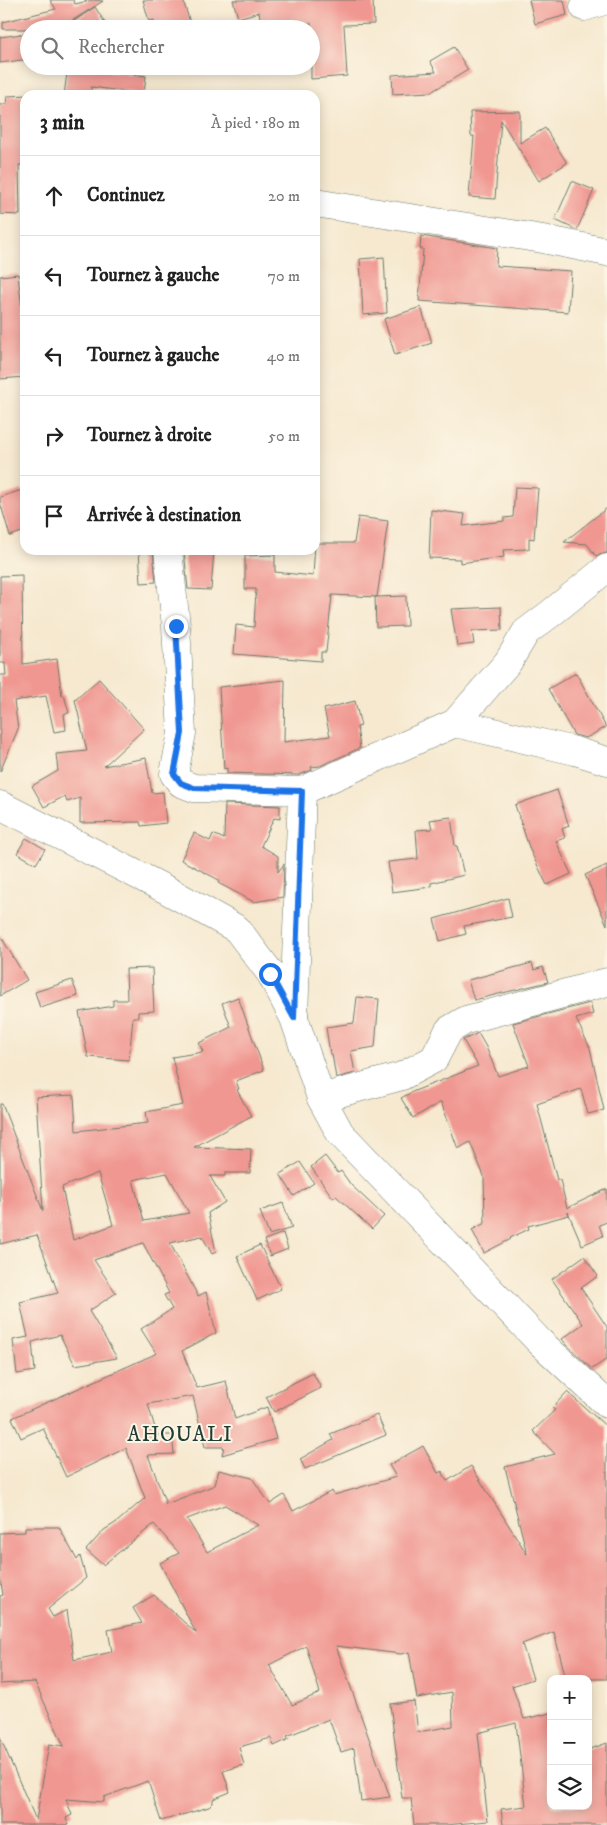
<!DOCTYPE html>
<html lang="fr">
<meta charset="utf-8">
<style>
body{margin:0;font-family:"IM FELL DW Pica",serif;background:#f2f2f2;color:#222}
.controls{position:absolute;right:15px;bottom:15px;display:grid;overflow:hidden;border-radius:10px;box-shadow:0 2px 12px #0003}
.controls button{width:45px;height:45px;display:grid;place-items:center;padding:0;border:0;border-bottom:1px solid #e0e0e0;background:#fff;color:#222;font:25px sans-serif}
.stop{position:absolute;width:15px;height:15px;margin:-11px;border:4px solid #1a73e8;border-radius:50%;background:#fff}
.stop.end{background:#1a73e8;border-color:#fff;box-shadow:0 1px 5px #0008}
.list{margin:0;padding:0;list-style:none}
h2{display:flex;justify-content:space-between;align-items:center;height:65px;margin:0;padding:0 20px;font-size:21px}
h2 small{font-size:16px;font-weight:400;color:#767676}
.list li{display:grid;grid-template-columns:32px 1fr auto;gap:15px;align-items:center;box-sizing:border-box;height:80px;padding:0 20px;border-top:1px solid #e0e0e0}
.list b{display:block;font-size:19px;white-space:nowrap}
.list em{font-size:16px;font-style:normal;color:#767676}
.icon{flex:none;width:28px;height:28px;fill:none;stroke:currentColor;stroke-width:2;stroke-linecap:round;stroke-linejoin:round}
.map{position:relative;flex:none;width:607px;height:1825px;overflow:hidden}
.search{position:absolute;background:#fff;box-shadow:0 2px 12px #0003;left:20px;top:20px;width:300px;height:55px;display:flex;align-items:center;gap:12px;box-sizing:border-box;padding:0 18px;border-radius:28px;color:#767676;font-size:19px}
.panel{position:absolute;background:#fff;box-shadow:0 2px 12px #0003;left:20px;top:90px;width:300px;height:465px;border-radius:15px}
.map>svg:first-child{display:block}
</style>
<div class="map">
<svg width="607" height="1825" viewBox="0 0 607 1825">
<rect width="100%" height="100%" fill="#fcf5e5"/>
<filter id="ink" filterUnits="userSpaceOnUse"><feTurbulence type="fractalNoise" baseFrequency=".02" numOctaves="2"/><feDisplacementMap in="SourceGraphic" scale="10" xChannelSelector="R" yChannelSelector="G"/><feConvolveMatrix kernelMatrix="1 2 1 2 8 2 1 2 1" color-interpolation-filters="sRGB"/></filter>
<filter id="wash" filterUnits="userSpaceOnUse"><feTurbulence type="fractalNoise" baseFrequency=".0096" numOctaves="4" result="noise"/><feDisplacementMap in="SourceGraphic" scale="20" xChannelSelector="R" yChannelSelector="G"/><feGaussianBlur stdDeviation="1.12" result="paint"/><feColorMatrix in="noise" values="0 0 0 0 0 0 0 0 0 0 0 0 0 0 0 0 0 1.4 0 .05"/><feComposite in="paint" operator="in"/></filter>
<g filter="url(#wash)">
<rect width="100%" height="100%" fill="#f6e9d0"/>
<g id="blocks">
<g fill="#f09791" fill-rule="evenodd">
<polygon points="50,0 73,0 75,4 93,0 103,1 59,29 3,29 3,22 56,9"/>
<polygon points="143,0 183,0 192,29 155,29 154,20 149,21"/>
<polygon points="233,0 373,0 374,24 344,25 347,76 311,79 311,23 286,29 262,29 259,12 238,18"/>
<polygon points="529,0 564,0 567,15 535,24"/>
<polygon points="95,7 109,29 62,29"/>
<polygon points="29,33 29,59 0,63 0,37"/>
<polygon points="454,47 468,70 431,92 393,94 392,75 436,72 430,61"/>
<polygon points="68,66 116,66 108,71 146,76 144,94 91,87 92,95 64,95"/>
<polygon points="25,95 25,165 19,165 20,215 0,214 0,104 6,104 7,96 29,95"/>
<polygon points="520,111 520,143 545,128 567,163 539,181 501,120 495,199 469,197 474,136 471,136 470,112"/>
<polygon points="572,181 594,190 577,230 555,220"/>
<polygon points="421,236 497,248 496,266 571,271 568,312 419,301 423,249 420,249"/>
<polygon points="384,257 387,313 363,315 360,259"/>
<polygon points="18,274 25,338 25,377 0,379 0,276"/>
<polygon points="421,307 432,343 395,355 384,319"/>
<polygon points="515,487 538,488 534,539 529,538 529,549 503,550 504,557 460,563 460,559 429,558 431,510 465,514 463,526 504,521 504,518 513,517"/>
<polygon points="22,490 25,500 25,531 10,536 0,502 0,497"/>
<polygon points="607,508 607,553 596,556 587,544 564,542"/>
<polygon points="358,517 388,521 377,597 332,595 326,652 321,652 321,661 234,654 236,625 254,627 256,589 245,589 245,556 275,555 275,572 313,576 315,543 354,543"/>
<polygon points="139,550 153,550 156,582 141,583"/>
<polygon points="184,550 214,550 211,590 188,589"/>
<polygon points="22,575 23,664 57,659 62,696 64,695 69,713 64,714 66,730 54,732 46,696 14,701 18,729 0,772 0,675 6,675 5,663 0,663 0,576"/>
<polygon points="406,596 407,626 376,627 375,597"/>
<polygon points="501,607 502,630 472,631 474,644 457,646 451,609"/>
<polygon points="576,673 606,727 586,738 574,735 548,689"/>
<polygon points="99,679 144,729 104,766 146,758 152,793 163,792 166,823 141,826 140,822 80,823 80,798 67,802 65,796 44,807 32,786 58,771 56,754 87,751 75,700"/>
<polygon points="285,680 284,742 330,736 324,709 355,701 361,726 357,727 360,748 320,766 311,767 312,770 299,775 227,773 227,768 224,769 219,687"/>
<polygon points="557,790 569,826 562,829 565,838 556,841 571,874 547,885 530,850 515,805"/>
<polygon points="225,804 280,806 280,819 274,818 261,846 278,856 278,872 284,864 283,897 254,902 218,883 219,880 181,860 194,833 210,841 213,834 224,839"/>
<polygon points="451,817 455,846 457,846 464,875 431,883 431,887 392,892 388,862 418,859 416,830 432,829 430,820"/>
<polygon points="26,838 45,849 36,864 17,853"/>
<polygon points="607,865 607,925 585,875"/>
<polygon points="508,898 512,917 464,926 466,934 440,941 434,919"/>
<polygon points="0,935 27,980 0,996"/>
<polygon points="532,963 534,970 543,967 548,982 474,1000 468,980"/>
<polygon points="152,968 154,1011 138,1012 138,1017 133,1017 129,1060 88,1057 79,1012 113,1006 113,1000 127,1000 126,969"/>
<polygon points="72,980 78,996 40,1008 35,992"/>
<path d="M 238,997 L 264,1070 L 236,1081 L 239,1089 L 237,1090 L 251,1116 L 194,1147 L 251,1149 L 250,1173 L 225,1173 L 225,1176 L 210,1176 L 225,1202 L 208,1213 L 216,1252 L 212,1254 L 202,1236 L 170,1243 L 198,1296 L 206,1292 L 216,1333 L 182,1351 L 197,1388 L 226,1381 L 235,1419 L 267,1407 L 276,1439 L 222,1455 L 224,1447 L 205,1447 L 193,1396 L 148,1404 L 157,1435 L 172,1435 L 174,1454 L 148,1455 L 166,1504 L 215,1485 L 219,1470 L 252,1478 L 270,1504 L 284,1495 L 293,1511 L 332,1491 L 334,1495 L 396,1477 L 389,1465 L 423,1446 L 438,1473 L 442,1471 L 447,1481 L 471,1466 L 527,1554 L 505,1467 L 555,1454 L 533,1431 L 555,1410 L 552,1408 L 567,1392 L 607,1427 L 607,1679 L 566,1679 L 554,1632 L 522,1644 L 533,1679 L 512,1686 L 524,1719 L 551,1713 L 551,1775 L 549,1775 L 551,1806 L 588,1806 L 588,1750 L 607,1743 L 607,1825 L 503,1825 L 501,1809 L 526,1806 L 516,1723 L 478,1733 L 488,1821 L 446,1825 L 414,1825 L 411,1798 L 402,1798 L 390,1704 L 414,1701 L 418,1732 L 453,1726 L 452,1692 L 417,1698 L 409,1652 L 401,1654 L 336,1646 L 390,1797 L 361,1801 L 354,1748 L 341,1752 L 329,1719 L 287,1736 L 289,1739 L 274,1746 L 271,1738 L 239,1747 L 244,1765 L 223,1771 L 230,1792 L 213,1799 L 213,1803 L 209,1807 L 161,1821 L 148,1781 L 104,1797 L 104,1802 L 66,1799 L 72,1815 L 66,1818 L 68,1825 L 0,1825 L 0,1737 L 36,1820 L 49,1744 L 64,1746 L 35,1682 L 0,1684 L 0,1596 L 3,1595 L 0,1577 L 0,1533 L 25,1532 L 25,1527 L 59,1527 L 77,1560 L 80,1556 L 86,1578 L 48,1609 L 53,1617 L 67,1610 L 74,1660 L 112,1652 L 108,1630 L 142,1623 L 133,1608 L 154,1595 L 196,1633 L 160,1563 L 179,1553 L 154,1524 L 103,1565 L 86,1550 L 104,1530 L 117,1522 L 145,1498 L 126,1448 L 66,1477 L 43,1428 L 21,1438 L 12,1418 L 153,1355 L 156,1353 L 141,1329 L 172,1309 L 164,1295 L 169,1293 L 143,1243 L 94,1260 L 116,1293 L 89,1311 L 117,1358 L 75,1365 L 60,1335 L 32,1342 L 35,1371 L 17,1374 L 13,1340 L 28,1337 L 20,1302 L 58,1293 L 37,1235 L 0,1244 L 0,1104 L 2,1104 L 43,1211 L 36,1097 L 74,1095 L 76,1131 L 148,1123 L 146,1112 L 183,1105 L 172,1057 L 203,1052 L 199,1043 L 231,1027 L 222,1003 ZM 98,1173 L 113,1225 L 73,1240 L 62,1187 ZM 167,1173 L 189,1213 L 144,1221 L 133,1180 ZM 225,1505 L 258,1525 L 207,1552 L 187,1519 ZM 306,1646 L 320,1693 L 292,1705 L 269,1665 Z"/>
<polygon points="357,997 379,999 375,1047 351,1051 355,1073 336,1078 332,1054 330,1054 326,1027 354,1023"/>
<polygon points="590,1003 593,1014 576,1019 590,1048 604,1110 588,1114 581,1089 537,1104 557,1180 560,1180 567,1208 607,1189 607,1222 599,1225 603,1236 582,1245 568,1212 569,1215 528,1226 529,1229 510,1238 511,1239 484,1253 472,1230 485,1223 484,1176 470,1142 458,1149 441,1102 413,1118 401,1098 412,1092 478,1066 463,1040 478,1033 486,1047 498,1076 529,1066 513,1023"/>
<polygon points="325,1156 338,1173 341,1171 351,1185 384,1216 372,1229 336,1196 333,1198 311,1167"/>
<polygon points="300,1162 314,1183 294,1196 280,1174"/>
<polygon points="283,1203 292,1228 269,1235 260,1211"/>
<polygon points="283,1233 288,1249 270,1256 264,1240"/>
<polygon points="260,1245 281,1289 257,1300 237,1256"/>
<polygon points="584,1256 598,1276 581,1288 607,1327 607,1359 592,1369 567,1345 562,1339 583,1324 552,1279"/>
<polygon points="313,1373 321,1388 274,1412 266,1397"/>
<polygon points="377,1415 386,1435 305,1469 300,1459 333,1440 330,1434"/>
</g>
</g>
</g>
<g filter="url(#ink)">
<use href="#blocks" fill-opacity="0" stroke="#6a796b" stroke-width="1"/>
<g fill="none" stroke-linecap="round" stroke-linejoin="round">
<defs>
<g id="minor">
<polyline points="584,7 607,0"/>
<polyline points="315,203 543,239 607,252"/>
<polyline points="168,550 176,626 182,733 174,774 181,783 194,788 302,791 455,723 508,662 526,632 550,614 607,568"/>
<polyline points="455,723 575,751 607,761"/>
<polyline points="0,805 165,889 237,929 271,974 294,1018 321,1098 340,1133 540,1342 607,1404"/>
<polyline points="294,1017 302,791"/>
<polyline points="321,1098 402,1076 434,1059 449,1030 466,1020 607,982"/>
</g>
</defs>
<use href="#minor" stroke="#6a796b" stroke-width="29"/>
<use href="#minor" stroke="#fff" stroke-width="28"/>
</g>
</g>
<g fill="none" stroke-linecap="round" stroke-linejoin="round" filter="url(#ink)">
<polyline stroke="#1a73e8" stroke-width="6" points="176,626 182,733 174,774 181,783 194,788 302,791 294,1018 270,974"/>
</g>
<g text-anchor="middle" stroke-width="4" stroke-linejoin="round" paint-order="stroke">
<g font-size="21" letter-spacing="1" fill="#1f3d34" stroke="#fcf5e5">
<text x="180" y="1441">AHOUALI</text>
</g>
</g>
</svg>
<div class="controls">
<button>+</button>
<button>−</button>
<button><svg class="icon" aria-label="layers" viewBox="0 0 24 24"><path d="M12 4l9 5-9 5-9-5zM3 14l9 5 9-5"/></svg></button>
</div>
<div class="stop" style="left:270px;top:974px"></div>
<div class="stop end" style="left:176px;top:626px"></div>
<div class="search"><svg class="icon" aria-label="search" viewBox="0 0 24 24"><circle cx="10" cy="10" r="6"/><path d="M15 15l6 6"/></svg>Rechercher</div>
<section class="panel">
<h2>3 min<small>À pied · 180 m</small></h2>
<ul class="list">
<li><svg class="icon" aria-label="ahead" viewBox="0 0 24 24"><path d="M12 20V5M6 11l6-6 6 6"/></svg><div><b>Continuez</b></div><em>20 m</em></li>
<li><svg class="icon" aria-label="left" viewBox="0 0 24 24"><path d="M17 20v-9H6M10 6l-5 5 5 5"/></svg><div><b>Tournez à gauche</b></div><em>70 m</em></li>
<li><svg class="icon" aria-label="left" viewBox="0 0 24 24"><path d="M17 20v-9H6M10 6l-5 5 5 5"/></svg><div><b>Tournez à gauche</b></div><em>40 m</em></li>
<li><svg class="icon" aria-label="right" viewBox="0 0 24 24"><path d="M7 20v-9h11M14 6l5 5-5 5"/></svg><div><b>Tournez à droite</b></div><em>50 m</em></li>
<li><svg class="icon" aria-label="arrive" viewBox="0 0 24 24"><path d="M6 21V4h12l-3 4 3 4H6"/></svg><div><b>Arrivée à destination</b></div></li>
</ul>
</section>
</div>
